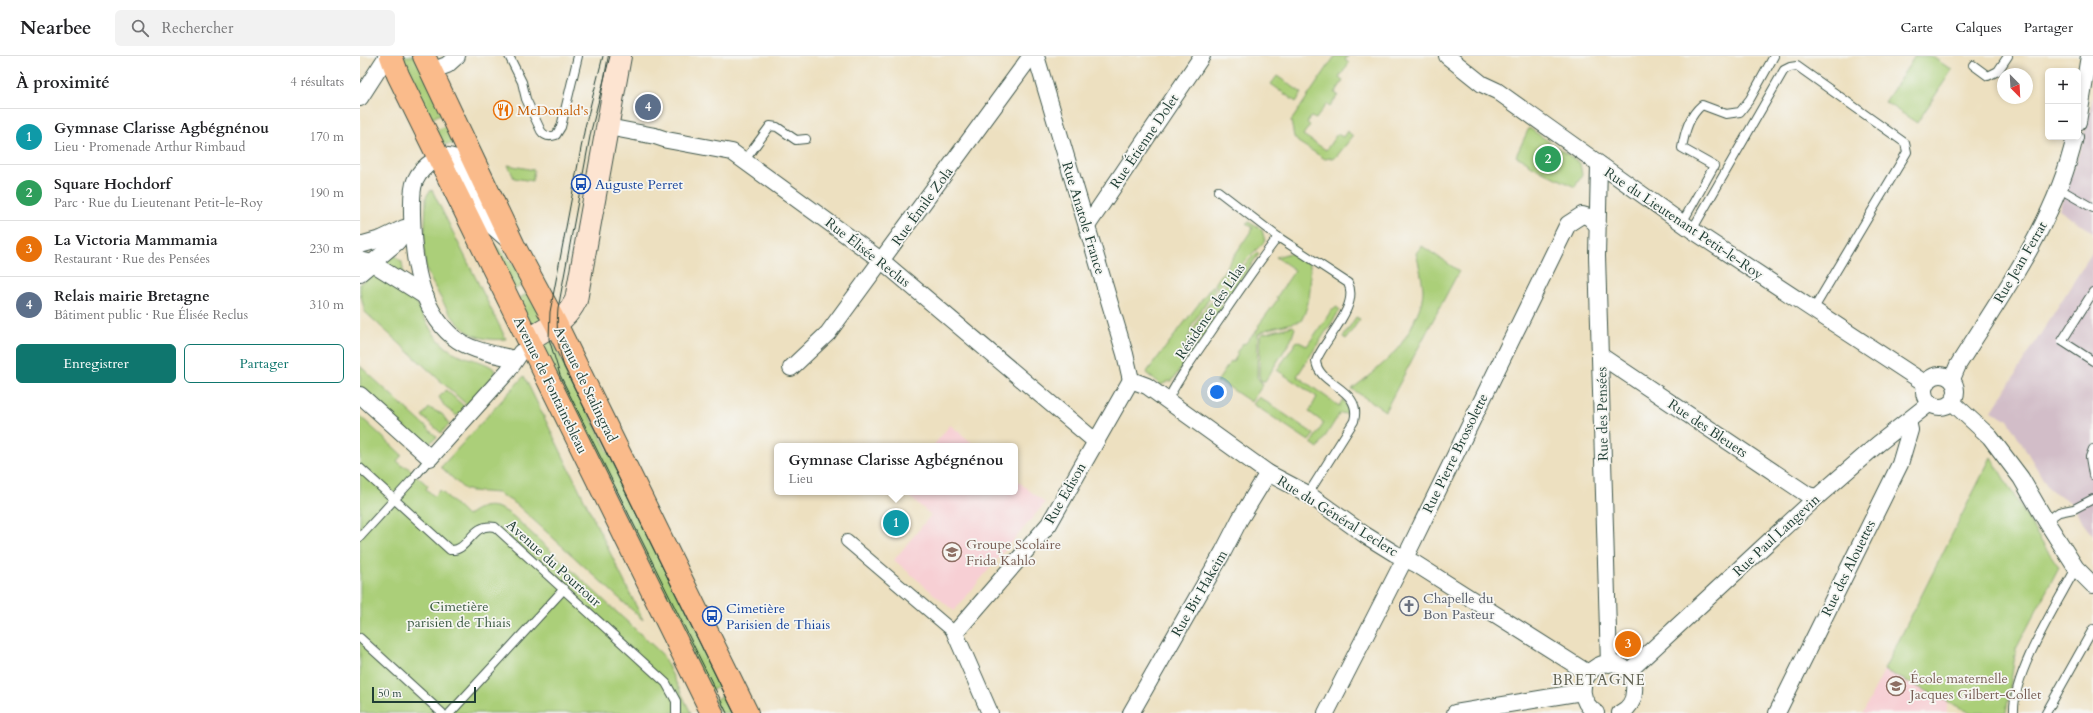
<!DOCTYPE html>
<html lang="fr">
<meta charset="utf-8">
<style>
body{margin:0;font-family:Cardo,serif;background:#f2f2f2;color:#202124}
.controls{position:absolute;right:12px;top:12px;display:grid;overflow:hidden;border-radius:6px;box-shadow:0 2px 6px #0003}
.controls button{width:36px;height:36px;display:grid;place-items:center;padding:0;border:0;border-bottom:1px solid #e0e0e0;background:#fff;color:#202124;font:20px sans-serif}
.compass{position:absolute;left:1637px;top:12px;width:36px;height:36px;border-radius:50%;background:#fff;box-shadow:0 2px 6px #0003;rotate:156deg}
.scale{position:absolute;left:12px;bottom:10px;width:104px;box-sizing:border-box;padding-left:4px;border:2px solid #1f3d34;border-top:0;font-size:11px;line-height:14px;white-space:nowrap;color:#1f3d34;-webkit-text-stroke:3px #f6f6f2;paint-order:stroke}
.you{position:absolute;left:857px;top:336px;width:14px;height:14px;margin:-10px;border:3px solid #fff;border-radius:50%;background:#1a73e8;box-shadow:0 0 0 6px #1a73e833}
.badge{display:grid;place-items:center;width:26px;height:26px;border-radius:50%;background:#0f766e;color:#fff;font-size:13px;font-weight:700}
.pin{position:absolute;translate:-50% -50%;border:2px solid #fff;box-shadow:0 1px 4px #0006}
.popup{position:absolute;left:414px;top:387px;width:244px;height:52px;box-sizing:border-box;display:grid;place-content:center;border-radius:6px;background:#fff;filter:drop-shadow(0 1px 3px #0005);font-size:13px;white-space:nowrap;color:#757577}
.popup b{font-size:15px;color:#202124}
.popup::after{content:'';position:absolute;left:50%;top:100%;margin-left:-8px;border:8px solid transparent;border-top-color:#fff}
.list{margin:0;padding:0;list-style:none}
h2{display:flex;justify-content:space-between;align-items:center;height:52px;margin:0;padding:0 16px;font-size:17px}
h2 small{font-size:13px;font-weight:400;color:#757577}
.list li{display:grid;grid-template-columns:26px 1fr auto;gap:12px;align-items:center;box-sizing:border-box;height:56px;padding:0 16px;border-top:1px solid #e0e0e0}
.list b{display:block;font-size:15px;white-space:nowrap}
.list p{margin:0;font-size:13px;white-space:nowrap;color:#757577}
.list em{font-size:13px;font-style:normal;color:#757577}
.actions{display:flex;gap:8px;padding:12px 16px}
.actions a{flex:1;padding:9px 0;border:1px solid #0f766e;border-radius:6px;text-align:center;font-size:14px;color:#0f766e}
.actions .main{background:#0f766e;color:#fff}
.icon{flex:none;width:22px;height:22px;fill:none;stroke:currentColor;stroke-width:2;stroke-linecap:round;stroke-linejoin:round}
.map{position:relative;flex:none;width:1733px;height:657px;overflow:hidden}
header{display:flex;align-items:center;gap:24px;box-sizing:border-box;height:56px;padding:0 20px;background:#fff;border-bottom:1px solid #e0e0e0}
header strong{font-size:19px}
nav{display:flex;gap:22px;margin-inline-start:auto;font-size:14px}
.search{width:280px;height:36px;background:#f2f2f2;display:flex;align-items:center;gap:10px;box-sizing:border-box;padding:0 14px;border-radius:6px;color:#757577;font-size:15px}
main{display:flex}
aside{flex:1;background:#fff}
.map>svg:first-child{display:block}
</style>
<header>
<strong>Nearbee</strong>
<div class="search"><svg class="icon" aria-label="search" viewBox="0 0 24 24"><circle cx="10" cy="10" r="6"/><path d="M15 15l6 6"/></svg>Rechercher</div>
<nav><a>Carte</a><a>Calques</a><a>Partager</a></nav>
</header>
<main>
<aside>
<h2>À proximité<small>4 résultats</small></h2>
<ul class="list">
<li><span class="badge" style="background:#0f9aa8">1</span><div><b>Gymnase Clarisse Agbégnénou</b><p>Lieu · Promenade Arthur Rimbaud</p></div><em>170 m</em></li>
<li><span class="badge" style="background:#2e9e5b">2</span><div><b>Square Hochdorf</b><p>Parc · Rue du Lieutenant Petit-le-Roy</p></div><em>190 m</em></li>
<li><span class="badge" style="background:#e8710a">3</span><div><b>La Victoria Mammamia</b><p>Restaurant · Rue des Pensées</p></div><em>230 m</em></li>
<li><span class="badge" style="background:#5c6f8a">4</span><div><b>Relais mairie Bretagne</b><p>Bâtiment public · Rue Élisée Reclus</p></div><em>310 m</em></li>
</ul>
<div class="actions"><a class="main">Enregistrer</a><a>Partager</a></div>
</aside>
<div class="map">
<svg width="1733" height="657" viewBox="0 0 1733 657">
<rect width="100%" height="100%" fill="#f6f6f2"/>
<filter id="ink" filterUnits="userSpaceOnUse"><feTurbulence type="fractalNoise" baseFrequency=".025" numOctaves="2"/><feDisplacementMap in="SourceGraphic" scale="8" xChannelSelector="R" yChannelSelector="G"/><feConvolveMatrix kernelMatrix="1 2 1 2 8 2 1 2 1" color-interpolation-filters="sRGB"/></filter>
<filter id="wash" filterUnits="userSpaceOnUse"><feTurbulence type="fractalNoise" baseFrequency=".012" numOctaves="4" result="noise"/><feDisplacementMap in="SourceGraphic" scale="16" xChannelSelector="R" yChannelSelector="G"/><feGaussianBlur stdDeviation="0.9" result="paint"/><feColorMatrix in="noise" values="0 0 0 0 0 0 0 0 0 0 0 0 0 0 0 0 0 1.4 0 .05"/><feComposite in="paint" operator="in"/></filter>
<g filter="url(#wash)">
<rect width="100%" height="100%" fill="#ede0c0"/>
<g fill="#f7cfd4">
<polygon points="590,369 616,390 573,390"/>
<polygon points="655,423 685,447 594,555 534,504 571,459 544,436 655,436"/>
<polygon points="1524,614 1587,645 1587,657 1503,657"/>
</g>
<g fill="#d2bdc8">
<polygon points="1733,41 1733,176 1699,154 1722,88"/>
<polygon points="1733,195 1733,480 1722,466 1710,446 1689,433 1648,364 1632,355"/>
</g>
<g fill="#abcf79" stroke="#658656">
<polygon points="39,0 56,0 84,56 69,64"/>
<polygon points="975,0 988,0 985,4 989,7 979,22 983,25 975,37 978,39 970,51 966,48 956,63 951,61 947,67 950,69 943,79 966,94 977,78 983,81 987,75 993,80 976,101 965,103 938,86 934,81 931,65"/>
<polygon points="1555,0 1571,0 1592,14 1557,67 1525,46"/>
<polygon points="917,20 942,37 936,46 911,28"/>
<polygon points="90,68 98,88 82,88 75,75"/>
<polygon points="1169,72 1220,107 1222,119 1215,131 1168,108 1168,106 1156,100"/>
<polygon points="148,109 174,114 172,125 154,122"/>
<path d="M 72,134 L 146,283 C 108,287 94,267 78,237 C 73,227 66,217 65,206 C 63,185 66,162 66,141 L 69,136 Z"/>
<polygon points="889,166 902,174 905,185 857,233 855,228 893,172 886,167"/>
<polygon points="130,184 157,212 167,227 153,234"/>
<path d="M 1062,190 L 1099,215 L 1025,355 L 992,333 C 1020,311 1043,295 1056,260 C 1060,252 1063,243 1063,233 C 1062,221 1059,209 1056,197 Z"/>
<polygon points="897,196 899,198 864,247 859,235"/>
<path d="M 930,197 L 950,208 C 951,228 951,247 941,265 L 908,273 L 898,278 L 897,321 L 903,329 L 891,346 L 861,326 L 857,326 L 871,305 L 873,306 L 878,298 L 876,297 L 883,287 L 885,288 L 893,278 L 894,279 L 899,271 L 898,270 L 918,243 L 916,242 L 935,214 L 916,201 Z"/>
<polygon points="35,200 42,206 44,221 23,207 30,201"/>
<path d="M 15,215 C 24,220 46,231 51,238 C 64,257 68,277 87,292 C 101,303 125,304 134,313 L 135,318 L 107,349 L 5,256 L 0,236 L 0,228 Z"/>
<polygon points="853,229 855,234 843,251 832,269 824,296 825,307 811,326 809,325 801,329 786,317"/>
<polygon points="171,236 185,263 172,270 157,243"/>
<path d="M 857,237 L 863,251 L 828,303 C 822,290 840,258 849,247 L 855,246 L 853,242 Z"/>
<polygon points="977,251 980,254 937,320 979,350 983,343 988,352 987,358 980,357 958,392 951,387 964,367 949,356 957,341 917,314 937,285 947,290 971,255"/>
<polygon points="996,261 1000,263 986,283 983,281"/>
<polygon points="933,270 935,272 931,284 905,325 901,325 899,320 900,280 902,278"/>
<polygon points="190,280 365,628 350,635 178,285"/>
<polygon points="0,310 77,381 66,390 0,333"/>
<polygon points="164,320 283,564 156,448 138,437 111,435 104,433 81,411"/>
<polygon points="86,334 105,351 97,360 85,351 79,341"/>
<polygon points="899,341 954,378 949,385 893,348"/>
<polygon points="69,352 82,358 89,368 81,377 62,360"/>
<path d="M 0,360 L 42,399 L 37,405 L 44,411 L 46,410 L 68,430 L 66,433 L 74,440 L 80,434 L 107,460 C 124,446 137,448 154,461 L 302,598 L 331,657 L 0,657 Z"/>
<polygon points="1631,401 1681,485 1699,511 1656,593 1646,657 1611,657 1524,614"/>
<polygon points="370,637 380,657 360,657 354,644"/>
</g>
</g>
<g filter="url(#ink)">
<g fill="none" stroke-linecap="round" stroke-linejoin="round">
<defs>
<g id="service">
<path d="M 149,0 L 162,26 L 166,43 L 181,75 C 185,81 190,81 196,79 L 201,71 L 218,0"/>
<polyline points="1613,9 1628,20 1638,15 1648,0"/>
<polyline points="385,104 410,70 417,71 436,84 446,83"/>
<polyline points="1698,132 1733,152"/>
<path d="M 858,135 L 918,181 L 988,227 C 1000,251 964,283 956,305 C 958,330 1003,332 994,365 L 948,438"/>
<path d="M 1322,167 L 1354,110 L 1322,92 C 1325,75 1329,60 1342,49 L 1366,58 L 1380,56 L 1390,43 L 1414,0"/>
<polyline points="1332,174 1424,14 1430,11 1437,10 1545,87 1547,96 1453,254"/>
<polyline points="1733,236 1702,285 1733,305"/>
<path d="M 807,345 C 819,321 836,298 851,276 C 873,244 894,212 918,181"/>
<polyline points="1733,393 1730,401 1733,419"/>
<path d="M 0,412 L 90,494 C 109,496 111,466 135,471 L 306,627 L 316,645 L 316,657"/>
<polyline points="56,419 70,402"/>
<polyline points="1686,465 1699,456 1714,453 1733,443"/>
<polyline points="0,481 52,424"/>
<polyline points="0,582 82,657"/>
<polyline points="90,657 204,533"/>
<path d="M 1654,657 C 1652,618 1697,548 1716,512"/>
<polyline points="1686,657 1733,573"/>
</g>
<polyline id="pedestrian" points="487,485 595,577"/>
<g id="minor">
<polyline points="676,0 765,298 771,324"/>
<polyline points="1087,0 1122,28 1137,35 1332,174 1566,328"/>
<polyline points="71,15 87,9 97,0"/>
<polyline points="0,42 27,0"/>
<polyline points="1718,66 1729,0"/>
<polyline points="248,71 295,80 307,84 372,96 522,205 735,385"/>
<polyline points="1239,108 1237,200 1249,608"/>
<polyline points="727,170 842,0"/>
<path d="M 149,185 L 132,170 L 101,105 C 90,98 83,98 73,105 C 65,110 59,116 55,125 C 51,134 52,148 52,158 C 53,201 58,251 93,281 C 110,295 135,298 155,303"/>
<polyline points="0,189 21,183 44,172"/>
<polyline points="0,204 12,207 66,241"/>
<polyline points="0,217 37,186 52,167"/>
<polyline points="1241,300 1448,439 1457,441"/>
<polyline points="431,312 468,277 671,0"/>
<circle cx="1580" cy="335" r="16"/>
<path d="M 1592,323 L 1598,309 C 1643,237 1696,165 1715,81"/>
<polyline points="771,324 787,330 908,417 948,438 1005,479 1034,497 1056,508 1228,617"/>
<polyline points="0,339 70,402 148,315 161,296"/>
<polyline points="1592,346 1630,381 1661,422 1686,465 1716,512 1733,529"/>
<polyline points="1268,616 1457,441 1518,388 1570,347"/>
<polyline points="630,657 595,577 689,468 771,324"/>
<polyline points="771,657 863,496 880,463 908,417"/>
<polyline points="966,657 1045,502 1208,168 1222,159 1229,161 1237,169"/>
<polyline points="1095,657 1222,636"/>
<path d="M 1236,657 C 1202,633 1241,589 1267,615 C 1272,620 1275,628 1274,635 C 1274,644 1269,653 1260,657"/>
<polyline points="1417,657 1540,408 1550,374 1548,365"/>
</g>
<path id="secondary" d="M 170,284 C 189,268 203,270 216,244 L 260,0"/>
<g id="primary">
<polyline points="31,0 38,19 352,657"/>
<polyline points="64,0 154,190 196,268 387,657"/>
</g>
</defs>
<use href="#service" stroke="#3e5549" stroke-width="10"/>
<use href="#pedestrian" stroke="#3e5549" stroke-width="14"/>
<use href="#minor" stroke="#3e5549" stroke-width="18"/>
<use href="#secondary" stroke="#3e5549" stroke-width="24"/>
<use href="#primary" stroke="#3e5549" stroke-width="24"/>
<use href="#service" stroke="#fff" stroke-width="8"/>
<use href="#pedestrian" stroke="#fff" stroke-width="12"/>
<use href="#minor" stroke="#fff" stroke-width="16"/>
<use href="#secondary" stroke="#fde4d1" stroke-width="22"/>
<use href="#primary" stroke="#fabb8b" stroke-width="22"/>
<g stroke="#1f3d34" stroke-width="1">
<polyline points="243,0 225,71 190,256 189,283 200,319 367,657"/>
<path d="M 250,0 L 231,75 L 198,253 C 196,274 198,291 204,311 L 374,657"/>
</g>
</g>
</g>
<defs>
<symbol id="restaurant-ring" viewBox="-11 -11 22 22"><circle r="9.5" fill="#f6f6f2" stroke="#e8710a" stroke-width="1.5"/><path d="M-5-6h1v4h1v-4h1v4h1v-4h1v5L-1.5 .5V6h-2V.5L-5-1ZM5-6V6H3V1.5H1.5Q1.5-4 5-6Z" fill="#e8710a"/></symbol>
<symbol id="bus-ring" viewBox="-11 -11 22 22"><circle r="9.5" fill="#f6f6f2" stroke="#1a4fb4" stroke-width="1.5"/><path d="M-5-6H5V4H4V6H2V4H-2V6H-4V4H-5ZM-3.5-4V0h7V-4ZM-3.5 1.2v1.5H-2V1.2ZM2 1.2v1.5H3.5V1.2Z" fill="#1a4fb4"/></symbol>
<symbol id="school-ring" viewBox="-11 -11 22 22"><circle r="9.5" fill="#f6f6f2" stroke="#8d6e63" stroke-width="1.5"/><path d="M0-5L7-2L0 1L-7-2ZM-4 1L0 2.5L4 1V4Q0 6-4 4Z" fill="#8d6e63"/></symbol>
<symbol id="church-ring" viewBox="-11 -11 22 22"><circle r="9.5" fill="#f6f6f2" stroke="#6b7280" stroke-width="1.5"/><path d="M-1.2-6h2.4v3.5h3.3v2.4h-3.3V6h-2.4V-.1h-3.3v-2.4h3.3Z" fill="#6b7280"/></symbol>
</defs>
<g fill-rule="evenodd">
<use href="#restaurant-ring" x="132" y="43" width="22" height="22"/>
<use href="#bus-ring" x="210" y="117" width="22" height="22"/>
<use href="#school-ring" x="581" y="485" width="22" height="22"/>
<use href="#church-ring" x="1038" y="539" width="22" height="22"/>
<use href="#bus-ring" x="341" y="549" width="22" height="22"/>
<use href="#school-ring" x="1525" y="619" width="22" height="22"/>
</g>
<g text-anchor="middle" stroke-width="3.5" stroke-linejoin="round" paint-order="stroke">
<g font-size="14" fill="#c56008" stroke="#f6f6f2" text-anchor="start">
<text x="157" y="59">McDonald's</text>
</g>
<g font-size="14" fill="#1f3d34" stroke="#f6f6f2">
<text transform="translate(784 85) rotate(-56)" y="5">Rue Étienne Dolet</text>
<text transform="translate(562 150) rotate(-54)" y="5">Rue Émile Zola</text>
<text transform="translate(724 162) rotate(73)" y="5">Rue Anatole France</text>
<text transform="translate(1324 167) rotate(34)" y="5">Rue du Lieutenant Petit-le-Roy</text>
<text transform="translate(508 196) rotate(38)" y="5">Rue Élisée Reclus</text>
<text transform="translate(1660 206) rotate(-60)" y="5">Rue Jean Ferrat</text>
<text transform="translate(850 255) rotate(-56)" y="5">Résidence des Lilas</text>
<text transform="translate(226 328) rotate(64)" y="5">Avenue de Stalingrad</text>
<text transform="translate(191 329) rotate(64)" y="5">Avenue de Fontainebleau</text>
<text transform="translate(1242 358) rotate(-91)" y="5">Rue des Pensées</text>
<text transform="translate(1348 372) rotate(34)" y="5">Rue des Bleuets</text>
<text transform="translate(1095 397) rotate(-64)" y="5">Rue Pierre Brossolette</text>
<text transform="translate(705 437) rotate(-60)" y="5">Rue Edison</text>
<text transform="translate(978 460) rotate(32)" y="5">Rue du Général Leclerc</text>
<text transform="translate(1416 479) rotate(-43)" y="5">Rue Paul Langevin</text>
<text transform="translate(194 507) rotate(42)" y="5">Avenue du Pourtour</text>
<text transform="translate(1488 512) rotate(-64)" y="5">Rue des Alouettes</text>
<text transform="translate(839 537) rotate(-60)" y="5">Rue Bir Hakeim</text>
</g>
<g font-size="14" fill="#164399" stroke="#f6f6f2" text-anchor="start">
<text x="235" y="133">Auguste Perret</text>
<text x="366" y="557">Cimetière<tspan x="366" dy="16">Parisien de Thiais</tspan></text>
</g>
<g font-size="14" fill="#785e54" stroke="#f6f6f2" text-anchor="start">
<text x="606" y="493">Groupe Scolaire<tspan x="606" dy="16">Frida Kahlo</tspan></text>
<text x="1550" y="627">École maternelle<tspan x="1550" dy="16">Jacques Gilbert-Collet</tspan></text>
</g>
<g font-size="14" fill="#5b616d" stroke="#f6f6f2" text-anchor="start">
<text x="1063" y="547">Chapelle du<tspan x="1063" dy="16">Bon Pasteur</tspan></text>
</g>
<g font-size="14" fill="#3b5a42" stroke="#f6f6f2">
<text x="99" y="555">Cimetière<tspan x="99" dy="16">parisien de Thiais</tspan></text>
</g>
<g font-size="15" letter-spacing="1" fill="#636455" stroke="#f6f6f2">
<text x="1239" y="629">BRETAGNE</text>
</g>
</g>
</svg>
<div class="controls">
<button>+</button>
<button>−</button>
</div>
<svg class="compass" viewBox="-18 -18 36 36"><path d="M0-13l5 13h-10z" fill="#e53935"/><path d="M0 13l5-13h-10z" fill="#757577"/></svg>
<div class="scale">50 m</div>
<div class="you"></div>
<div class="pin badge" style="left:536px;top:467px;background:#0f9aa8">1</div>
<div class="popup"><b>Gymnase Clarisse Agbégnénou</b>Lieu</div>
<div class="pin badge" style="left:1188px;top:103px;background:#2e9e5b">2</div>
<div class="pin badge" style="left:1268px;top:588px;background:#e8710a">3</div>
<div class="pin badge" style="left:288px;top:51px;background:#5c6f8a">4</div>
</div>
</main>
